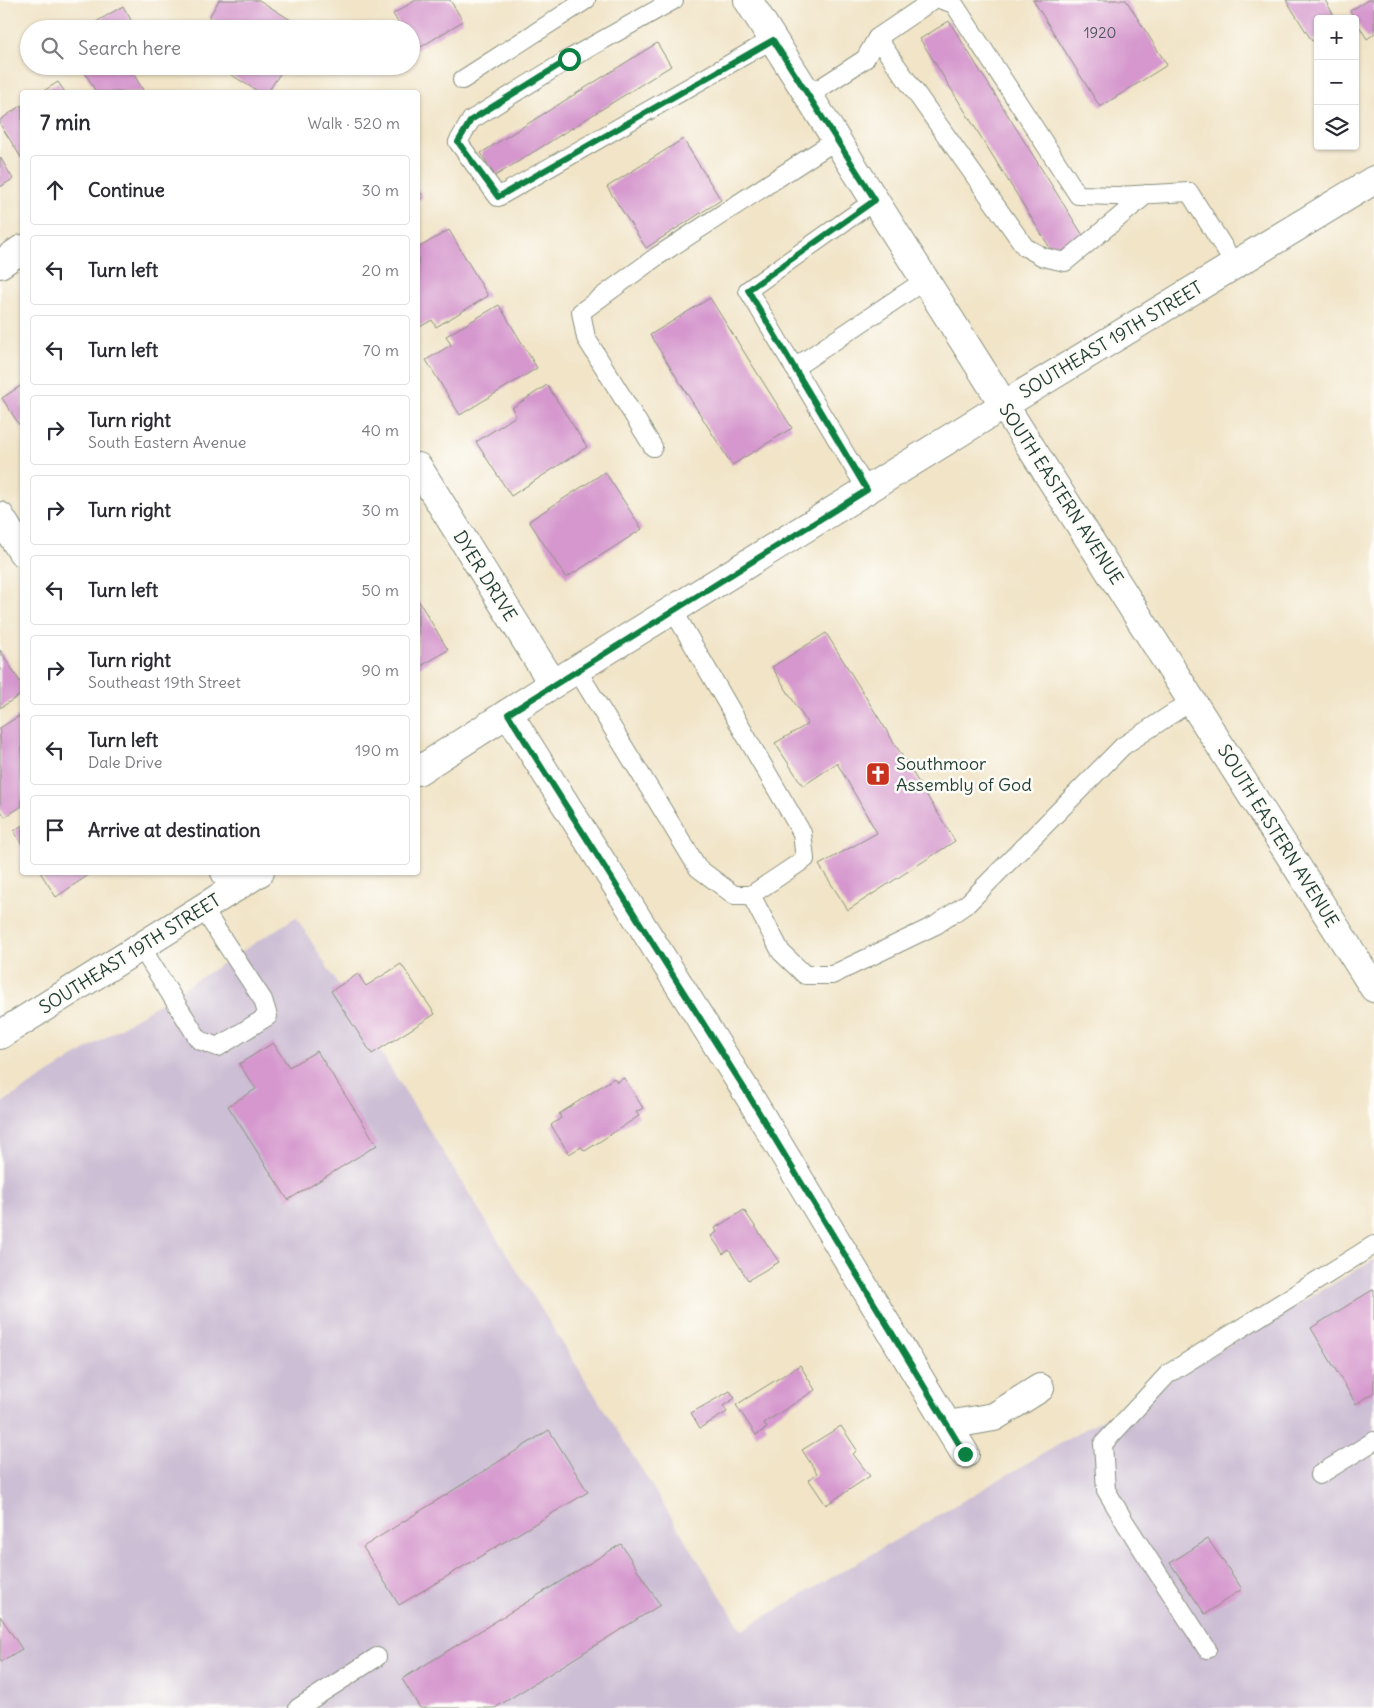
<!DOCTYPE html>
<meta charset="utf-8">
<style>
body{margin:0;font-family:Delius,sans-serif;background:#f2f2f3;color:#2b2b33}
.controls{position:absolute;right:15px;top:15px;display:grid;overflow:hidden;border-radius:5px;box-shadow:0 1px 4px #0004}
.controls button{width:45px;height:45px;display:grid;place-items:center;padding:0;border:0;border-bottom:1px solid #e1e1e2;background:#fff;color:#2b2b33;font:25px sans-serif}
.stop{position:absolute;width:15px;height:15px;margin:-11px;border:4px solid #0b8043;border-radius:50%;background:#fff}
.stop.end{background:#0b8043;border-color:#fff;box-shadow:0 1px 5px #0008}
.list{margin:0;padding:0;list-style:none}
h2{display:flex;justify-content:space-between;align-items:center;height:65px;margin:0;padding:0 20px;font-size:21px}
h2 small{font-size:16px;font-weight:400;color:#7c7c81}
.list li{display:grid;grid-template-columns:32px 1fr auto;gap:15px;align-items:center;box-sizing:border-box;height:70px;margin:0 10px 10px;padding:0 10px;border:1px solid #e1e1e2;border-radius:5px}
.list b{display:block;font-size:19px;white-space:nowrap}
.list p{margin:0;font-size:16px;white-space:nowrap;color:#7c7c81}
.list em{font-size:16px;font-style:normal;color:#7c7c81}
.icon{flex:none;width:28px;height:28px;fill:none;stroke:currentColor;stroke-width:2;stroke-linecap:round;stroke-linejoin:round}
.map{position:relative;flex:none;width:1374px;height:1708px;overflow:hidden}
.search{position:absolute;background:#fff;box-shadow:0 1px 4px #0004;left:20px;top:20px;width:400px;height:55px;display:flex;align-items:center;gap:12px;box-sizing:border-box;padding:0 18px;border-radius:28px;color:#7c7c81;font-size:19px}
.panel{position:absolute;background:#fff;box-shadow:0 1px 4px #0004;left:20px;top:90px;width:400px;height:785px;border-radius:5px}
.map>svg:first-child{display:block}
</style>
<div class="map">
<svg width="1374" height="1708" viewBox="0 0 1374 1708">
<rect width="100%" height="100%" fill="#fdfcf7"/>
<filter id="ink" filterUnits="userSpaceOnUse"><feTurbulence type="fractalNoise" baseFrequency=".02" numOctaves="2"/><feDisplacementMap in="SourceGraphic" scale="10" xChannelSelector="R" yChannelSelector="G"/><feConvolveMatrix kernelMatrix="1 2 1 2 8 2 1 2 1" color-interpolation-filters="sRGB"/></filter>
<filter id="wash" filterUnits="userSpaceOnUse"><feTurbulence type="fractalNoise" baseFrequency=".0096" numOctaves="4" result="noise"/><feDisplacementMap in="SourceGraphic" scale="20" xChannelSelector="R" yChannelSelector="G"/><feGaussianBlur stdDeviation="1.12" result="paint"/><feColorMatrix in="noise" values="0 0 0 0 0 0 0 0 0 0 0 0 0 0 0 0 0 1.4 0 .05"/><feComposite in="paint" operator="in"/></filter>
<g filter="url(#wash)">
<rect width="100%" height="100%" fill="#f1e4c7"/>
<polygon fill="#ccbed4" points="296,917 742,1630 1374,1260 1374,1708 0,1708 0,1104"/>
<g id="blocks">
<g fill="#d597cd">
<polygon points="219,0 259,0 305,29 228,29 209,17"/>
<polygon points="416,0 450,0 463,21 416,50 411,43 411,29 402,29 393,14"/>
<polygon points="1033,0 1126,0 1167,65 1100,107"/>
<polygon points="1286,0 1325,0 1336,19 1318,19 1318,37 1312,41"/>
<polygon points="1368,0 1374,0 1374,34 1367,39 1350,11"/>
<polygon points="123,6 136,29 84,29"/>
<polygon points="949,21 1084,237 1055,256 920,39"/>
<polygon points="657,43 671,66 495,176 481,153"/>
<polygon points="81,66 129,66 144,92 96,92"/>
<polygon points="217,66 285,66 268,92 259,92"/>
<polygon points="58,82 65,92 42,92"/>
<polygon points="22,105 22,159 0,124 0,120"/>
<polygon points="683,139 721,200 646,248 607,187"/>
<polygon points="0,157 13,179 0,187"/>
<polygon points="418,188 423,197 418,201"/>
<polygon points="449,230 488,296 436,327 432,320 418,328 418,248"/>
<polygon points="710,298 792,428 732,465 650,335"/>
<polygon points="499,305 537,368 460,415 426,360 451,345 446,336"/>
<polygon points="22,385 22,429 2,398"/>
<polygon points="547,385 587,447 511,496 476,442 516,416 512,408"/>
<polygon points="605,472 642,529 566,578 529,521"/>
<polygon points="418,600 448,650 418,668"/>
<polygon points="826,633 955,841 848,910 819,865 877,833 837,763 803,786 775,743 808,724 772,667"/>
<polygon points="0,650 22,685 22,694 0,708"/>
<polygon points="19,716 22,722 22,806 5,817 0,809 0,728"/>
<polygon points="22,825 22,845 14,831"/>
<polygon points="40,872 93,872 56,897"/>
<polygon points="401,964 435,1014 372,1054 331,991 358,974 366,986"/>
<polygon points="273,1043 289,1067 317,1051 377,1145 288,1200 228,1106 256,1089 239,1064"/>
<polygon points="614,1078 617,1082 624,1078 643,1108 636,1112 639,1116 585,1151 581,1147 569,1154 551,1125 561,1118 559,1114"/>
<polygon points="744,1210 779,1262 748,1280 729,1250 723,1254 711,1236 717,1232 715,1228"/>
<polygon points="1374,1289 1374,1393 1356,1404 1311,1328"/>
<polygon points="800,1365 815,1390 764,1423 767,1428 756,1435 736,1405"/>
<polygon points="730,1391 735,1398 723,1406 727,1412 700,1428 691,1413"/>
<polygon points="841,1426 857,1450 853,1454 870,1476 826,1505 809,1480 817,1473 802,1450"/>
<polygon points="549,1430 588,1492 399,1605 363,1547"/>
<polygon points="1208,1539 1242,1589 1205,1614 1170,1563"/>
<polygon points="621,1544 660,1605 495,1708 420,1708 402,1679"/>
<polygon points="0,1616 22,1649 0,1662"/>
</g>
</g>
</g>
<g filter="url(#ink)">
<use href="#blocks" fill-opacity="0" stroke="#88907e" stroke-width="1"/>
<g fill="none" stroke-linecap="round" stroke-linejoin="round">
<defs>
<g id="service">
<polyline points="674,0 569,59 471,120 458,142 498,197 773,39"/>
<polyline points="942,0 954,4 1078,195 1117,196 1189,192 1235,265"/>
<polyline points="877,38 1025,247 1043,257 1065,262 1147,194"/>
<polyline points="462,80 586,0"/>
<polyline points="808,96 865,59 877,38 933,0"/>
<polyline points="794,368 925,280"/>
<polyline points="653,447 586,338 581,312 656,257 836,140"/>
<polyline points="867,490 748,290 875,200"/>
<polyline points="577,670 698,868 734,895 751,895 805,859 802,833 673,610"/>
<polyline points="751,895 781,952 805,975 832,975 936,925 968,903 1123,746 1193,700"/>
<polyline points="141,947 199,1040 218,1047 268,1016 263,1000 203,909"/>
<polyline points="1319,1475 1374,1441"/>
<polyline points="1207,1649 1126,1524 1106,1490 1103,1444 1168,1374 1374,1245"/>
<polyline points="298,1708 377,1657"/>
</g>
<g id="minor">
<polyline points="0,264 22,249"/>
<polyline points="418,467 553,684"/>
<polyline points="0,516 22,552"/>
<polyline points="508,713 746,1091 965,1454"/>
<polyline points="225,872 235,888"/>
<polyline points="948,1425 994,1417 1040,1388"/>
</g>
<polyline id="tertiary" points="1374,180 1004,405 1374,988"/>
<g id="secondary">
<polyline points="418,771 553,684 1004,405 748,0"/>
<polyline points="0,1035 260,872"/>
</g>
</defs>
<use href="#service" stroke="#88907e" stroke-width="20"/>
<use href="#minor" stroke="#88907e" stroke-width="30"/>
<use href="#tertiary" stroke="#88907e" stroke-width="30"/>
<use href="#secondary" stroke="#88907e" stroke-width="30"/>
<use href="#service" stroke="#fff" stroke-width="18"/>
<use href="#minor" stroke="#fff" stroke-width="28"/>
<use href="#tertiary" stroke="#fff" stroke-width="28"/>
<use href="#secondary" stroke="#fff" stroke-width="28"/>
</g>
</g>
<g fill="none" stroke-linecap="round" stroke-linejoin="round" filter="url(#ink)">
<polyline stroke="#0b8043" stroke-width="6" points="569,59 471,120 458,142 498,197 773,40 875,200 748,290 867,490 508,714 746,1091 965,1454"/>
</g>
<defs>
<symbol id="church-square" viewBox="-11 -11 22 22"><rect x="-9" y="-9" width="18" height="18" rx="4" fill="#c8321e" stroke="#fdfcf7"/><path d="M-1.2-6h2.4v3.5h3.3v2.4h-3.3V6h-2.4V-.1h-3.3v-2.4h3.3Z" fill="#fff"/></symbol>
</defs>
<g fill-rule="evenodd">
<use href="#church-square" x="864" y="760" width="28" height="28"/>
</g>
<g text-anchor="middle" stroke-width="5" stroke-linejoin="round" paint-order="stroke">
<g font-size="15" fill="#4c545a">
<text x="1100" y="38">1920</text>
</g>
<g font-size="18" fill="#1f3d34" stroke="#fdfcf7">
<text transform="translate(1111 340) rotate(-31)" y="6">SOUTHEAST 19TH STREET</text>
<text transform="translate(1061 494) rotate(57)" y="6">SOUTH EASTERN AVENUE</text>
<text transform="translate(485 576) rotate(58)" y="6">DYER DRIVE</text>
<text transform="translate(1278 836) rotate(58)" y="6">SOUTH EASTERN AVENUE</text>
<text transform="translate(130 954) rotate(-32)" y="6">SOUTHEAST 19TH STREET</text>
</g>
<g font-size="18" fill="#1f3d34" stroke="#fdfcf7" text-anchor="start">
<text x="896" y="770">Southmoor<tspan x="896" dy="21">Assembly of God</tspan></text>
</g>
</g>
</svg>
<div class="controls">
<button>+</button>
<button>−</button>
<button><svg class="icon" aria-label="layers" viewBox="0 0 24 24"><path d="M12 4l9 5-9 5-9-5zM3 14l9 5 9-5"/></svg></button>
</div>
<div class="stop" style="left:569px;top:59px"></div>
<div class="stop end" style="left:965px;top:1454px"></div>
<div class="search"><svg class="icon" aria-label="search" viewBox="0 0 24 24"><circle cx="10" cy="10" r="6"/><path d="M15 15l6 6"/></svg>Search here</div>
<section class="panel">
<h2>7 min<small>Walk · 520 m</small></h2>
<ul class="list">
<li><svg class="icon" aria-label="ahead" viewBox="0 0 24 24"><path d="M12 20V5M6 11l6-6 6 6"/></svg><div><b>Continue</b></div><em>30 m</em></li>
<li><svg class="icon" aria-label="left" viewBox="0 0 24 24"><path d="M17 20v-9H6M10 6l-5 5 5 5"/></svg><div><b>Turn left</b></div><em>20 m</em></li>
<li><svg class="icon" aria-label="left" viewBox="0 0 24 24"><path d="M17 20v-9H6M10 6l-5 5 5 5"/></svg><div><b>Turn left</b></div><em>70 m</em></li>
<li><svg class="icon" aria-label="right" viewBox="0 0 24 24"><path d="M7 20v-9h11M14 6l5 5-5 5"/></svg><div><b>Turn right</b><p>South Eastern Avenue</p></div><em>40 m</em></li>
<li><svg class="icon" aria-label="right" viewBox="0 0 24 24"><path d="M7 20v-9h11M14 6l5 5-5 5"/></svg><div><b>Turn right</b></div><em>30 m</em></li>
<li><svg class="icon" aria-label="left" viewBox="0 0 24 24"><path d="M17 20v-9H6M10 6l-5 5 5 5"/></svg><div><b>Turn left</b></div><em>50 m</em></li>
<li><svg class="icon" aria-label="right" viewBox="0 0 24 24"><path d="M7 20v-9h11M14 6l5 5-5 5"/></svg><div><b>Turn right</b><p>Southeast 19th Street</p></div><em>90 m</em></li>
<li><svg class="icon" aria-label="left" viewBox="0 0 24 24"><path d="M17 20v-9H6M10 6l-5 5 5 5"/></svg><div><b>Turn left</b><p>Dale Drive</p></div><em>190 m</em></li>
<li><svg class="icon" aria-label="arrive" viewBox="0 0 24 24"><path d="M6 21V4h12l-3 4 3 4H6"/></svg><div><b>Arrive at destination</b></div></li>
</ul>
</section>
</div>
